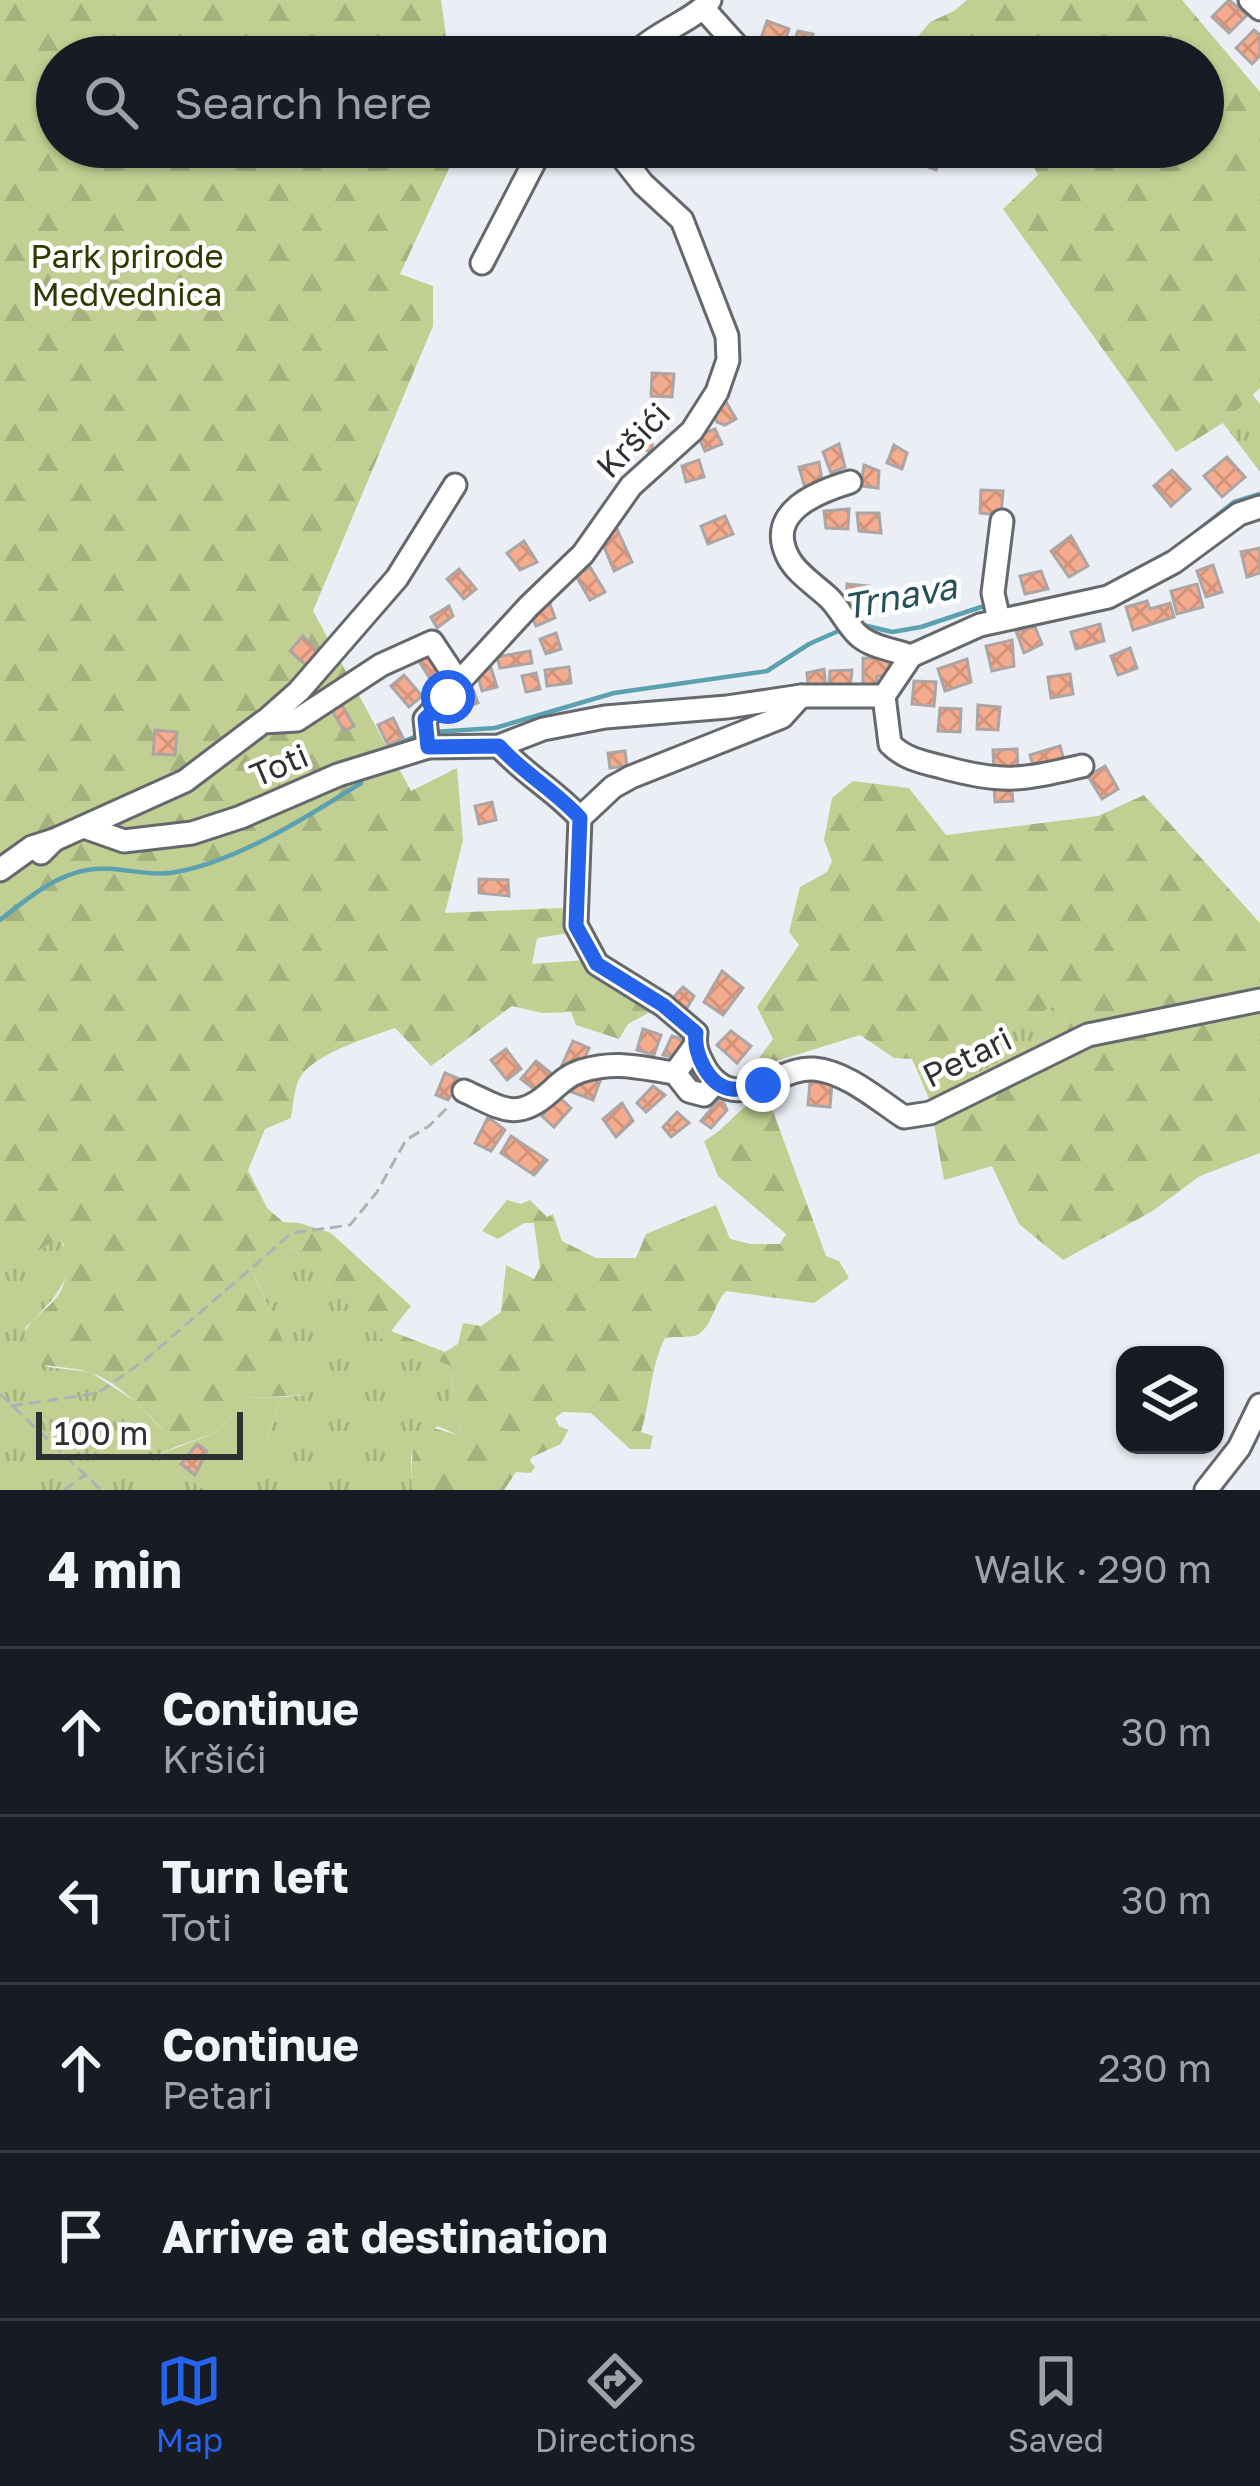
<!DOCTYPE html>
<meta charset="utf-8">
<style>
body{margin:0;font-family:"Golos Text",sans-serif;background:#242831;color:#f1f3f6}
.controls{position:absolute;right:36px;bottom:36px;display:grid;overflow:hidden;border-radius:24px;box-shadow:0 3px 9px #0004}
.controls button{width:108px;height:108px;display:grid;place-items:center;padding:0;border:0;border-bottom:3px solid #363941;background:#171b24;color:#f1f3f6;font:60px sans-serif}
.scale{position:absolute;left:36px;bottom:30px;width:207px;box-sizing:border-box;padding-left:12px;border:6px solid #2f3032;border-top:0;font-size:33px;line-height:42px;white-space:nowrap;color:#2f3032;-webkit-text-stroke:9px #fff;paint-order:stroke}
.stop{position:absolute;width:36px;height:36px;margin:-27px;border:9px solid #2563eb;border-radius:50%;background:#fff}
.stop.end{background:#2563eb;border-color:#fff;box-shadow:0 3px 12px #0008}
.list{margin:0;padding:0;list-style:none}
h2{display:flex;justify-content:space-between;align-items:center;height:156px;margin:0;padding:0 48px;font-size:51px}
h2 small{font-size:39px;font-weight:400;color:#9ea1a6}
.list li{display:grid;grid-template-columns:78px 1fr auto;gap:36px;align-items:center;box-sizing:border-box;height:168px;padding:0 48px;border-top:3px solid #363941}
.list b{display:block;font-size:45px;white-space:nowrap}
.list p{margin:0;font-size:39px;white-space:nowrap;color:#9ea1a6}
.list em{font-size:39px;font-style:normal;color:#9ea1a6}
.icon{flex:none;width:66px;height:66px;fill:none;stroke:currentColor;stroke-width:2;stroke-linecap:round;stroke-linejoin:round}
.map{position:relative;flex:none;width:1260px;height:1490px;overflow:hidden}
.search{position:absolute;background:#171b24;box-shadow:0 3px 9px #0004;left:36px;right:36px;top:36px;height:132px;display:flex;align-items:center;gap:30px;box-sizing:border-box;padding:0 42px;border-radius:66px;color:#9ea1a6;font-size:45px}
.sheet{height:828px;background:#171b24}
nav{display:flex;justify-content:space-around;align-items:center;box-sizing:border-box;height:168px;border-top:3px solid #363941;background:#171b24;font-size:33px;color:#9ea1a6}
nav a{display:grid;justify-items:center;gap:6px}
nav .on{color:#2563eb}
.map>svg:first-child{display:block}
</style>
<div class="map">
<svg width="1260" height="1490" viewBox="0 0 1260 1490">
<defs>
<pattern id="grass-tufts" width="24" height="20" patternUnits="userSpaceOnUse" patternTransform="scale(3)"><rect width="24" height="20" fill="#c1cf92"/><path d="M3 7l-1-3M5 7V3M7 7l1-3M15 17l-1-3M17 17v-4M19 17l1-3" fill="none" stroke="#a6b27e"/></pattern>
<pattern id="forest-firs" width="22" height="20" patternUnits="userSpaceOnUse" patternTransform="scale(3)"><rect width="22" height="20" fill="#c1cf92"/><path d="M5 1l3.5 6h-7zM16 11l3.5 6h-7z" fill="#a6b27e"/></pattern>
<pattern id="building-cross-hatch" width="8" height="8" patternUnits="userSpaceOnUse" patternTransform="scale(3)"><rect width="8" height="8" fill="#f5ab8e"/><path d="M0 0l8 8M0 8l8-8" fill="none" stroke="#d2937b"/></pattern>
</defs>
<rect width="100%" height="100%" fill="#ebeff5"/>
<g fill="url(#grass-tufts)">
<polygon points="1252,394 1260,404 1260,472 1223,423"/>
<polygon points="1054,1006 1068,1023 930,1101 919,1075"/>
<path d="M 58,1238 C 87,1271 47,1306 25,1328 L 48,1367 L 90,1372 L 135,1401 L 178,1446 L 155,1456 L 206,1490 L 0,1490 L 0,1274 Z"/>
<polygon points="293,1248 382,1338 453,1367 452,1404 463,1421 458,1435 437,1426 411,1456 412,1490 239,1490 267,1438 281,1397 306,1395 254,1274"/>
</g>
<g fill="url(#forest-firs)">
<path d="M 0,0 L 441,0 L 449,57 L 57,57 L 57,147 L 459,147 L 400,274 L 433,286 L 433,326 L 313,611 L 411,791 L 457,768 L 463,840 L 445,913 L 562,908 L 570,933 L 537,938 L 532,964 L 585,960 L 652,1011 L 628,1024 L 619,1039 L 576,1025 L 571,1012 L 542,1013 L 512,1006 L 431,1066 L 395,1028 C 370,1037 312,1054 299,1079 C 294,1089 293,1107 291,1118 L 265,1129 L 248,1170 L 267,1208 L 283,1222 L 300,1223 L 331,1233 L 411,1306 L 391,1331 L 445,1352 L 458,1344 L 463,1323 L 481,1326 L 501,1312 L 506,1265 L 534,1279 L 540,1267 L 534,1223 L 524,1223 L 498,1239 L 482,1231 L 507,1200 L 521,1204 L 530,1200 L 547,1217 L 553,1214 L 562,1241 L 596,1258 L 636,1258 L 646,1234 L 716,1205 L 730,1239 L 750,1244 L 780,1244 L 786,1234 L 718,1176 L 704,1141 C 730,1127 738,1105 767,1095 L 826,1256 L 839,1261 L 849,1278 L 814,1303 L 726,1291 C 714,1303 712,1328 697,1335 C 689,1338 675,1336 665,1338 C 650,1368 651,1400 641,1432 L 653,1436 L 650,1449 L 630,1449 L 591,1413 L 563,1412 L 555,1418 L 559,1426 L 568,1430 L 561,1444 L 532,1457 L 530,1461 L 535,1467 L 531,1473 L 516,1472 L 504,1490 L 412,1490 C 412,1466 409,1444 426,1426 L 458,1435 L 463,1421 L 452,1404 L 453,1367 L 382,1339 L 293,1248 L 254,1275 L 307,1395 L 247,1398 L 217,1432 L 178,1446 C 153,1420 124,1383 88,1372 C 69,1366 49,1368 30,1361 C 12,1322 40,1321 59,1294 C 68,1281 66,1260 64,1244 L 57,1239 L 0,1274 Z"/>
<polygon points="967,0 1182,0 1260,92 1260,388 1223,423 1176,452 1003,209 1038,175 1023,147 1203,147 1203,57 1000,57 991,47 983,57 901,57 930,22 954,11"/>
<polygon points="853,781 909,788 946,835 1098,816 1144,795 1260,923 1260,1153 1200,1176 1151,1212 1063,1260 1019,1224 992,1166 944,1180 930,1101 1068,1023 1054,1006 919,1075 912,1059 894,1058 860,1035 751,1069 773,1039 757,1007 799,945 789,932 800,887 827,872 832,861 824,840 832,798"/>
</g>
<polygon fill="#c1cf92" points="281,1397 267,1438 239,1490 206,1490 155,1456 217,1432 247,1398"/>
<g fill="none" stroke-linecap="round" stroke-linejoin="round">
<g stroke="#5ca1af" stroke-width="4.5">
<polyline points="1176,548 1234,502 1260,494"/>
<polyline points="1124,577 1162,557"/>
<polyline points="859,624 892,632 921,627 987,605"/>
<polyline points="434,732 495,728 614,693 767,671 809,644 843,629"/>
<polyline points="394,745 417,736"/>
<path d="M 0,920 C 26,900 53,876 87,870 C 114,865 143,876 170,873 C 231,865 309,816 361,783"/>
</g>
</g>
<g fill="url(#building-cross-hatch)" stroke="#aca5a3" stroke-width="3">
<polygon points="1229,0 1247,15 1229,33 1212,17"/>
<polygon points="767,21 789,29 779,57 757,50"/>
<polygon points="1254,30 1260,35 1260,56 1252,64 1236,48"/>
<polygon points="798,31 813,34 804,57 793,57 799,44 794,42"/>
<polygon points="911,147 944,150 936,170 906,158"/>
<polygon points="652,373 674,374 672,397 651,396"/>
<polygon points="722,395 736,419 725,425 717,422 711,410"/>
<polygon points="632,426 653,428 652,451 630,449"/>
<polygon points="715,429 722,444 705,451 698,436"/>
<polygon points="839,444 845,467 831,473 823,452"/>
<polygon points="894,445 907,453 902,469 887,463"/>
<polygon points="1227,457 1245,477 1222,497 1204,476"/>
<polygon points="699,460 704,477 686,482 682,466"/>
<polygon points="819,462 823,487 806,491 799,467"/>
<polygon points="864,465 879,471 878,488 861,486"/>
<polygon points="1172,470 1190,489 1171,506 1154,486"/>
<polygon points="981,490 1003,491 1001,515 980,513"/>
<polygon points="849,509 848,529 826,528 824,511"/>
<polygon points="857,513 879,513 881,533 859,531"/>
<polygon points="725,516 733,534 708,544 701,526"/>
<polygon points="617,529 632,562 614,571 601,539"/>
<polygon points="1071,536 1088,566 1069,577 1051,551"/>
<polygon points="524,541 537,562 520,570 507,553"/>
<polygon points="1260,548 1260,573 1247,577 1241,552"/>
<polygon points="1213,565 1222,592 1206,597 1197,571"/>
<polygon points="590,567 605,592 590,600 576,576"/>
<polygon points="459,569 476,589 464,599 447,579"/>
<polygon points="1041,571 1048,589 1025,594 1020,576"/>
<polygon points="847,584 869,586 867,609 846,607"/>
<polygon points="1197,584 1203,607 1177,614 1171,591"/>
<polygon points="1147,601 1150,609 1170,603 1174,617 1133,630 1126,607"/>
<polygon points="550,604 555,618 536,626 530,612"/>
<polygon points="449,606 453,616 437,628 431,617"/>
<polygon points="1100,624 1104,641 1076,649 1071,632"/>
<polygon points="1035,627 1042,644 1024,653 1016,631"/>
<polygon points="556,633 561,649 546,654 540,639"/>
<polygon points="303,636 319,652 307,666 290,651"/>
<polygon points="1012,640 1014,666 992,671 986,646"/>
<polygon points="1130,648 1137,668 1118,675 1111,656"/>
<polygon points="530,651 532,663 500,668 497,657"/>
<polygon points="433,653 451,682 437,690 419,661"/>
<polygon points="863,658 889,659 889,676 877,676 877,689 863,689"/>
<polygon points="967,659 971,682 945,691 938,669"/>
<polygon points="569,667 571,683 547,686 545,670"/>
<polygon points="491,668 497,687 482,691 477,672"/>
<polygon points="824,669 826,690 809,693 807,673"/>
<polygon points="852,670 850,687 829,685 830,671"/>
<polygon points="536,673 540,689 526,692 522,676"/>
<polygon points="1070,674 1073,694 1051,698 1048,677"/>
<polygon points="404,675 422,696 409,707 391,686"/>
<polygon points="914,681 936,682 934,706 912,704"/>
<polygon points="474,692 478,703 460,710 455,699"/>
<polygon points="339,700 354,726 344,731 329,705"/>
<polygon points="978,705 1000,707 998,730 977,729"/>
<polygon points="940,708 961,709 960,732 938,731"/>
<polygon points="393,718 403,738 388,745 378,725"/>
<polygon points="155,730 177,732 175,755 153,754"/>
<polygon points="1060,746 1065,764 1035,772 1030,755"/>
<polygon points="1017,749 1018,770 994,771 993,750"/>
<polygon points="625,751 627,766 610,768 608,753"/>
<polygon points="1105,766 1118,789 1102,799 1088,776"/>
<polygon points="1011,782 1013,801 995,802 994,783"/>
<polygon points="492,802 496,820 479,824 475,806"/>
<polygon points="479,879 508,880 509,896 479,893"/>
<polygon points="722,971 743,988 723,1015 704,1002"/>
<polygon points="683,987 694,996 684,1013 669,1002"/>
<polygon points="643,1029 661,1035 654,1055 637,1050"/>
<polygon points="731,1031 751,1046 737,1063 717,1045"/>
<polygon points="672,1036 687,1041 681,1059 663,1055"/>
<polygon points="573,1041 589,1048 578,1072 562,1065"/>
<polygon points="506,1049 521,1069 507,1080 491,1060"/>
<polygon points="536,1061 557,1078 543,1096 521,1079"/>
<polygon points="445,1073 462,1080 448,1100 436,1095"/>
<polygon points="577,1076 600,1081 593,1100 569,1091"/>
<polygon points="810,1082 832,1083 830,1107 808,1105"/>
<polygon points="653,1086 665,1095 646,1112 637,1103"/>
<polygon points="558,1096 571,1108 554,1127 542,1116"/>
<polygon points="721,1097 727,1110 711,1128 701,1121"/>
<polygon points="622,1103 633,1121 616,1137 603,1119"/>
<polygon points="677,1112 689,1123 671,1137 663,1127"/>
<polygon points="488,1117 505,1130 491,1151 475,1143"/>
<polygon points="511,1136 547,1160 534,1175 501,1153"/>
<polygon points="197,1444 207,1451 195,1475 181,1464"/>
</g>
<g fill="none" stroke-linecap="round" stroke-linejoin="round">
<defs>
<g id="minor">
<polyline points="1250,0 1260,9"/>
<polyline points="704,9 747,57"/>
<path d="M 632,57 C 653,33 697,19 710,0"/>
<polyline points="944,147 979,154"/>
<polyline points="482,263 537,157 548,147"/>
<path d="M 850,482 C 817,492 765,512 788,557 C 796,573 815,585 828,597 C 840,608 846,624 858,635 C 870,647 895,650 911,656"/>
<polyline points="999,620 993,593 1002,521"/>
<path d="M 884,696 L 890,744 C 905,759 922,762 942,767 C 1004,784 1021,780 1082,766"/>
<polyline points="264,722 299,691 397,578 455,485"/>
<path d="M 499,746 C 524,774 556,791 580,818 L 576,925 L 597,964 L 663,1005 L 696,1033 C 694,1047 698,1055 705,1068 C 736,1118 776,1066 814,1069 C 847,1072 878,1100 904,1117 L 930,1113 L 1088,1035 L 1260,1000"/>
<polyline points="428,747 425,719 529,606 583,554 631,486 692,431 717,392 728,360 727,336 682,220 643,184 614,147"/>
<polyline points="580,818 613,787 631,777 782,717 801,696"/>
<polyline points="87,828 124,841 192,833 241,817 338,775 428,747 499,746 543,729 605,717 727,707 801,696 884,696 911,656 980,625 1108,597 1174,562 1239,514 1260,507"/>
<polyline points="41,853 54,840 185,781 263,722 297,720 381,665 432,642 458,681"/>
<polyline points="0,870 32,847 54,840"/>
<polyline points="675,1073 689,1091 704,1095 716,1082"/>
<path d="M 464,1091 C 500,1107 516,1123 550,1092 C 559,1084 568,1075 581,1071 C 618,1060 639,1068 675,1073 L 694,1047"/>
<polyline points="1206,1490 1239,1448 1260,1405"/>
</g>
</defs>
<use href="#minor" stroke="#65686d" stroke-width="27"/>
<g stroke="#aeb1b6" stroke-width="3" stroke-dasharray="12 6" stroke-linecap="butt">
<polyline points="0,1394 101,1490"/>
<polyline points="11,1406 98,1393 145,1360 292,1233 350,1225 377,1192 406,1140 429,1126 450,1105"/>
<polyline points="64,1490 85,1475"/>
</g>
<use href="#minor" stroke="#fff" stroke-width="21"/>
</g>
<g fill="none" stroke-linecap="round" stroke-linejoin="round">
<path stroke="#2563eb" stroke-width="15" d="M 448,697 L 425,719 L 428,747 L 499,746 C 524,774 556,791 580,818 L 576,926 L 597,964 L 663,1005 L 696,1033 C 693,1053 709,1087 732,1089 C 741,1090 754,1087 763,1085"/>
</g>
<g text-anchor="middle" stroke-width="9" stroke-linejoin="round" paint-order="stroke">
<g font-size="33" fill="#313900" stroke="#fff">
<text x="127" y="268">Park prirode<tspan x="127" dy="38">Medvednica</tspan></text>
</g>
<g font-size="33" fill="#2f3032" stroke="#fff">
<text transform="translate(633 440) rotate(-46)" y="12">Kršići</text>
<text transform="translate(279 765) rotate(-23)" y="12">Toti</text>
<text transform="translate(967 1057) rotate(-26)" y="12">Petari</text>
</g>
<g font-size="36" font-style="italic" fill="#25515a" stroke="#fff">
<text transform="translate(900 596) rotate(-11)" y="13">Trnava</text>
</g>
</g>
</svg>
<div class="controls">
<button><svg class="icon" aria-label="layers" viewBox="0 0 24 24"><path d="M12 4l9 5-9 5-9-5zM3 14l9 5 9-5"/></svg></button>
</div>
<div class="scale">100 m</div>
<div class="stop" style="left:448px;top:697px"></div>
<div class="stop end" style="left:763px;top:1085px"></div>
<div class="search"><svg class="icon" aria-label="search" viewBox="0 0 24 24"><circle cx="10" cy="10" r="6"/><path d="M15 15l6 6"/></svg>Search here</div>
</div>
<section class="sheet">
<h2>4 min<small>Walk · 290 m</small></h2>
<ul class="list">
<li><svg class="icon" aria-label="ahead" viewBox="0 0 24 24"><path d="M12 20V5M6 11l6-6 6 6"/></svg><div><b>Continue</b><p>Kršići</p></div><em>30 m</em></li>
<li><svg class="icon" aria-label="left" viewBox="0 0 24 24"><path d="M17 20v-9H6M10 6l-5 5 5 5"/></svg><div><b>Turn left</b><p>Toti</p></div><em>30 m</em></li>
<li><svg class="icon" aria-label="ahead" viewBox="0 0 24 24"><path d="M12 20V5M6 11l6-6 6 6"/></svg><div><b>Continue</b><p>Petari</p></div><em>230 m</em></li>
<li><svg class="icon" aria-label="arrive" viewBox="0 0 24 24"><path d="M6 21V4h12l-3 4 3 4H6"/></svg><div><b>Arrive at destination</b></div></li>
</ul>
</section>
<nav>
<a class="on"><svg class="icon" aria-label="map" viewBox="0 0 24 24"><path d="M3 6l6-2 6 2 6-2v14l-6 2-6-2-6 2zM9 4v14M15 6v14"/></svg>Map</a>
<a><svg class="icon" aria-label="directions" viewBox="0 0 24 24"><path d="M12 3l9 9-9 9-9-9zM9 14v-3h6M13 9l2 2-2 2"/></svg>Directions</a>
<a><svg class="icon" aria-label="saved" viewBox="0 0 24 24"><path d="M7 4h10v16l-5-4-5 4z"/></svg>Saved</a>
</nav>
